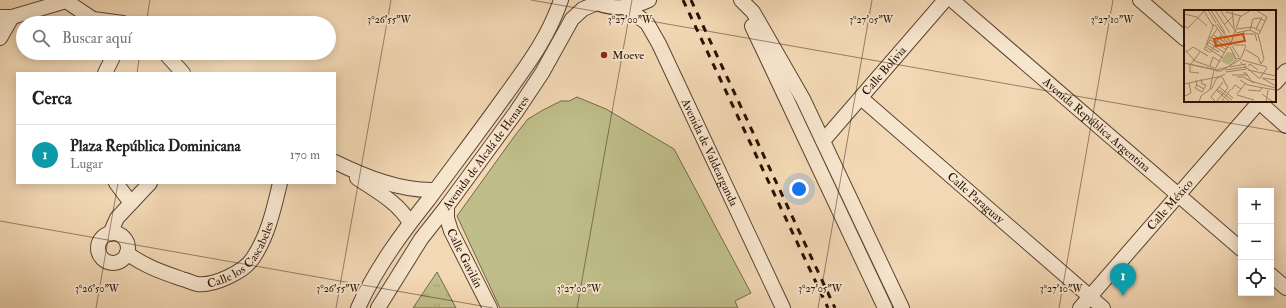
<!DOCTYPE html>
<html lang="es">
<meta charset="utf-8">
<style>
body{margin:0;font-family:"IM FELL Double Pica",serif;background:#f2f2f2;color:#222}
.controls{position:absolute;right:12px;bottom:12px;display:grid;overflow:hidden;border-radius:0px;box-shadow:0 2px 10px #0003}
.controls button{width:36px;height:36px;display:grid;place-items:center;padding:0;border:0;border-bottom:1px solid #e0e0e0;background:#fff;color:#222;font:20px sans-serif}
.you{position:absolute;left:799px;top:189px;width:14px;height:14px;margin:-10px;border:3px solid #fff;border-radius:50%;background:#1a73e8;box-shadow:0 0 0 6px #1a73e833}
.badge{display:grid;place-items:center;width:26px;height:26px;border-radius:50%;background:#ea580c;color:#fff;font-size:13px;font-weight:700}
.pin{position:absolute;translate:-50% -33px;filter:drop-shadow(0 1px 2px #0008)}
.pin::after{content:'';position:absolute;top:21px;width:14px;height:12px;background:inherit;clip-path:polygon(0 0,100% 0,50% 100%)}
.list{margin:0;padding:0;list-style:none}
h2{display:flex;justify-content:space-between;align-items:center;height:52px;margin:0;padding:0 16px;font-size:17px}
h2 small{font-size:13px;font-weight:400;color:#767676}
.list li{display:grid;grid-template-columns:26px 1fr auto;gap:12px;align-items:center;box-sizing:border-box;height:60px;padding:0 16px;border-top:1px solid #e0e0e0}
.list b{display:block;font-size:15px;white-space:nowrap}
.list p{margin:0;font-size:13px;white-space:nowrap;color:#767676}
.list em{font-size:13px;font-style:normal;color:#767676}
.icon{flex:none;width:22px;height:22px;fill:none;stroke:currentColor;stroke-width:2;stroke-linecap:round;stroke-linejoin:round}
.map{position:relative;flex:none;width:1286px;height:308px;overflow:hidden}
.search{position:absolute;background:#fff;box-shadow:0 2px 10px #0003;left:16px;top:16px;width:320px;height:44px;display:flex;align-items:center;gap:10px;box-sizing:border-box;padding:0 14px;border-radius:22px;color:#767676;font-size:15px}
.panel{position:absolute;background:#fff;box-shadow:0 2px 10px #0003;left:16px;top:72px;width:320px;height:112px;border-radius:0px}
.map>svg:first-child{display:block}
</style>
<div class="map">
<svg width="1286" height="308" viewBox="0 0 1286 308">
<defs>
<pattern id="park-tufts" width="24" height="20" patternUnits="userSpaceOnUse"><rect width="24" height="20" fill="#bfbe8a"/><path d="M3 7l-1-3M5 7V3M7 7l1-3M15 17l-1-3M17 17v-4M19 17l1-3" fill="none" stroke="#a4a276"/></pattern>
</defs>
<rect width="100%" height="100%" fill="#f2d8b4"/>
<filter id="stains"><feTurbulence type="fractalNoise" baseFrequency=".005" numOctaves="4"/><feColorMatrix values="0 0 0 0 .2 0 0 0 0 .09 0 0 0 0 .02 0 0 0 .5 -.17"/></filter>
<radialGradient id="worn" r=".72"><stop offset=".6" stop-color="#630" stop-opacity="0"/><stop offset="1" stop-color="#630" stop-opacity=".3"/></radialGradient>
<polygon fill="url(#park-tufts)" stroke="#756848" points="437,272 456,308 413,308"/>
<polygon fill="#bfbe8a" stroke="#756848" points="577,97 606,109 674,149 751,293 735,301 738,308 500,308 457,216 516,134 528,119 543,110 561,101 569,101"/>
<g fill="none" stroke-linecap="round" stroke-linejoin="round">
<defs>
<g id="minor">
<path d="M 593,0 C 608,11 633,8 649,0"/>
<polyline points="741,0 753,12 803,99 902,308"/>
<path id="s1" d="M 952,0 L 1241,249"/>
<polyline points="1140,0 1185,39"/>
<path id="s2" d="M 625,7 L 647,23 L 659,44 L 783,308"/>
<polyline points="0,17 12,17 66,1 93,19 123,23"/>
<polyline points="752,26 885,308"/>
<polyline points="0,38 12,17"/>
<polyline points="165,53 183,73"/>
<polyline points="105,73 115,53"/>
<polyline points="1275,83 1286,71"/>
<path id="s3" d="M 861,98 L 1103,308"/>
<polyline points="1258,101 1286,126"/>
<path id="s4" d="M 823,141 L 945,0"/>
<path d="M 335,162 C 366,177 400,191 435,190"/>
<path d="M 357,178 C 376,191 398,202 410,223"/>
<polyline points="116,183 131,203"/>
<path id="s5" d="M 447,206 L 447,218 L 451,231 L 490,308"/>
<circle cx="113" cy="248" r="15"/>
<polyline points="110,234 117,218 150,183"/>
<path id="s6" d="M 127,253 C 144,266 162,272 182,279 C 187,280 192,283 197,284 C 214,286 244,272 253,258 C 268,236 274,208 280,183"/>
<polyline points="1271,275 1286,288"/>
<path d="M 358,308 C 376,268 402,233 429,199 C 454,165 480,131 505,96 C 528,64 548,38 561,0"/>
<path id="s7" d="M 378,308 L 421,239 L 447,206 L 516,112 L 542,73 L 572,19 L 583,9 L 597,3"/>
<path id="s8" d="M 1080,308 L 1260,101"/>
</g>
</defs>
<use href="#minor" stroke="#5d4332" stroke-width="16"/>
<use href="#minor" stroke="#f7e6ce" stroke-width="14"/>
<g stroke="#2b1106" stroke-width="3" stroke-dasharray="7 7" stroke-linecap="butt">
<polyline points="683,0 828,308"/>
<polyline points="691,0 835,308"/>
</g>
</g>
<path fill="none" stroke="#2b1106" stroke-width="1" stroke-opacity="0.45" d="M 531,0 L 1286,133M 146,23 L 150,0M 137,73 L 140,53M 0,221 L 493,308M 96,308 L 118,183M 336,308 L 391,0M 577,308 L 632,0M 818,308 L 872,0M 1059,308 L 1113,0"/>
<circle fill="#8f2418" stroke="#f7e6ce" stroke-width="1.5" cx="604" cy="55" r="4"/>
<g text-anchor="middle" stroke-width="3.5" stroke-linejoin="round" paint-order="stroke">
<g font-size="12" fill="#2b1106" stroke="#f7e6ce" text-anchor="start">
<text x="612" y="59">Moeve</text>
</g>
<g font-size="12" fill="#2b1106" stroke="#f7e6ce">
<text dy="4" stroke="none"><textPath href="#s4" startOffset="93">Calle Bolivia</textPath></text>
<text dy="4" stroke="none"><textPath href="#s1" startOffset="191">Avenida República Argentina</textPath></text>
<text dy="4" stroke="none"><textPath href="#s7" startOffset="189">Avenida de Alcalá de Henares</textPath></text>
<text dy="4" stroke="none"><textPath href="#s2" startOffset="171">Avenida de Valdearganda</textPath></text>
<text dy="4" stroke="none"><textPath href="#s3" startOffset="152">Calle Paraguay</textPath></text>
<text dy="4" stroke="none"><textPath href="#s8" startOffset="137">Calle México</textPath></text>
<text dy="4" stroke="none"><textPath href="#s6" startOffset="134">Calle los Cascabeles</textPath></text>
<text dy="4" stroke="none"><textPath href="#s5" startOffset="56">Calle Gavilán</textPath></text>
</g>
</g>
<g transform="translate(1184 10)">
<rect width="92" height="92" fill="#f2d8b4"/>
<path d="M 43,42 L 50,43 L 52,48 L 44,55 L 37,51 Z" fill="#bfbe8a"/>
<path fill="none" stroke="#a2886e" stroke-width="1" d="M 24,0 L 32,13M 27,0 L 41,23M 31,0 L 46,23M 36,0 L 52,22M 48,0 L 50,18M 72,0 L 83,7 L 75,24M 20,1 L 29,16M 42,2 L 57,6M 0,4 L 13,7 L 23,16M 33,14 L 47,33M 31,15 L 45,35M 40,15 L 49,6M 0,16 L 4,18 L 21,0M 53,19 L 68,17 L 76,21M 72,19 L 78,7M 66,20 L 69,9 L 75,8 L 81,11M 59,22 L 61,24 L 71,24 L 73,31M 52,23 L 66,20 L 74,24M 74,24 L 80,49 L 77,54M 29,25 L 41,32M 26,27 L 45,38M 26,30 L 43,40M 24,32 L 41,43M 47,33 L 56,7 L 67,0M 22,35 L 30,14M 23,35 L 35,42M 49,35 L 62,35M 48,36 L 55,47M 22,37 L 39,48M 46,37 L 52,49M 0,39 L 11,51 L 30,58M 62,40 L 74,47 L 77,54M 2,42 L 9,37 L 24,46M 25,42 L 20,39 L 33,19M 26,43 L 37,25M 57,48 L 62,36M 58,50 L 83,57M 56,52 L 76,69M 0,53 L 32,60 L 0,53M 7,54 L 16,42M 6,55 L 6,62 L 15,63M 26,56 L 29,47 L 36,52M 64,56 L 66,54 L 74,60M 46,57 L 62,54M 31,59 L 45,34 L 48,34 L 45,36M 41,60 L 63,57M 64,60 L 92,66M 32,61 L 37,61 L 57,49 L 54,48 L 44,57 L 32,60M 42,62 L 63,59M 59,63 L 62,63 L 67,71 L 80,75M 48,65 L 64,65M 38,67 L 44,78M 53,67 L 59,67 L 70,73M 76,68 L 83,58M 78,68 L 92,76M 79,68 L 92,70M 12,70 L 13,75 L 20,79M 56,70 L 64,75 L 80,78M 0,74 L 38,66M 13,75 L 11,78 L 18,82 L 22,75 L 18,74 L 17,69M 80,75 L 92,78M 35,77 L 49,88M 80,78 L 92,80M 26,79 L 30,60M 33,79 L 48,90M 48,79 L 51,75 L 57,79M 32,80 L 46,92M 64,80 L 76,81 L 78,77M 0,83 L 1,86 L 7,83 L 5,73M 53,84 L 61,74M 78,84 L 89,92M 53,85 L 70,90M 15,92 L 17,86 L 28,78 L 32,69 L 41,64M 32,92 L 27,87 L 39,72M 32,92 L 44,78M 37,92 L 47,79M 82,92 L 84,80"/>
<path fill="#d5520b" fill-opacity="0.15" stroke="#d5520b" stroke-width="2" d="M 59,24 L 61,31 L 32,36 L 30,29 Z"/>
<rect width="92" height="92" fill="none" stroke="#2b1106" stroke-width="2"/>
</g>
<g font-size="10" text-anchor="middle" fill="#2b1106" stroke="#f7e6ce" stroke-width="3.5" stroke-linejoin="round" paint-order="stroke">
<text x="389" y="23">3°26'55"W</text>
<text x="630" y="23">3°27'00"W</text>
<text x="871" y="23">3°27'05"W</text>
<text x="1112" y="23">3°27'10"W</text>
<text x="97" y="292">3°26'50"W</text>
<text x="338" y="292">3°26'55"W</text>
<text x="579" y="292">3°27'00"W</text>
<text x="820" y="292">3°27'05"W</text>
<text x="1061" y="292">3°27'10"W</text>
</g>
<rect width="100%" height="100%" filter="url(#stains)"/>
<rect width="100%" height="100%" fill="url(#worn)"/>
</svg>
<div class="controls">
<button>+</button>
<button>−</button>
<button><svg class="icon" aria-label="locate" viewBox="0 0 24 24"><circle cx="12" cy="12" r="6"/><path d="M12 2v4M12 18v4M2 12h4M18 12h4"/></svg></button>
</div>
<div class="you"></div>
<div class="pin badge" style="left:1123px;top:296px;background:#0f9aa8">1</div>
<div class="search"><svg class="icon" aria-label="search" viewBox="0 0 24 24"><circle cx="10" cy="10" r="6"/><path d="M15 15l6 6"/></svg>Buscar aquí</div>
<section class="panel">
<h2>Cerca<small></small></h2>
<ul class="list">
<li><span class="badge" style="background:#0f9aa8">1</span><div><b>Plaza República Dominicana</b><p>Lugar</p></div><em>170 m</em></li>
</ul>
</section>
</div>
